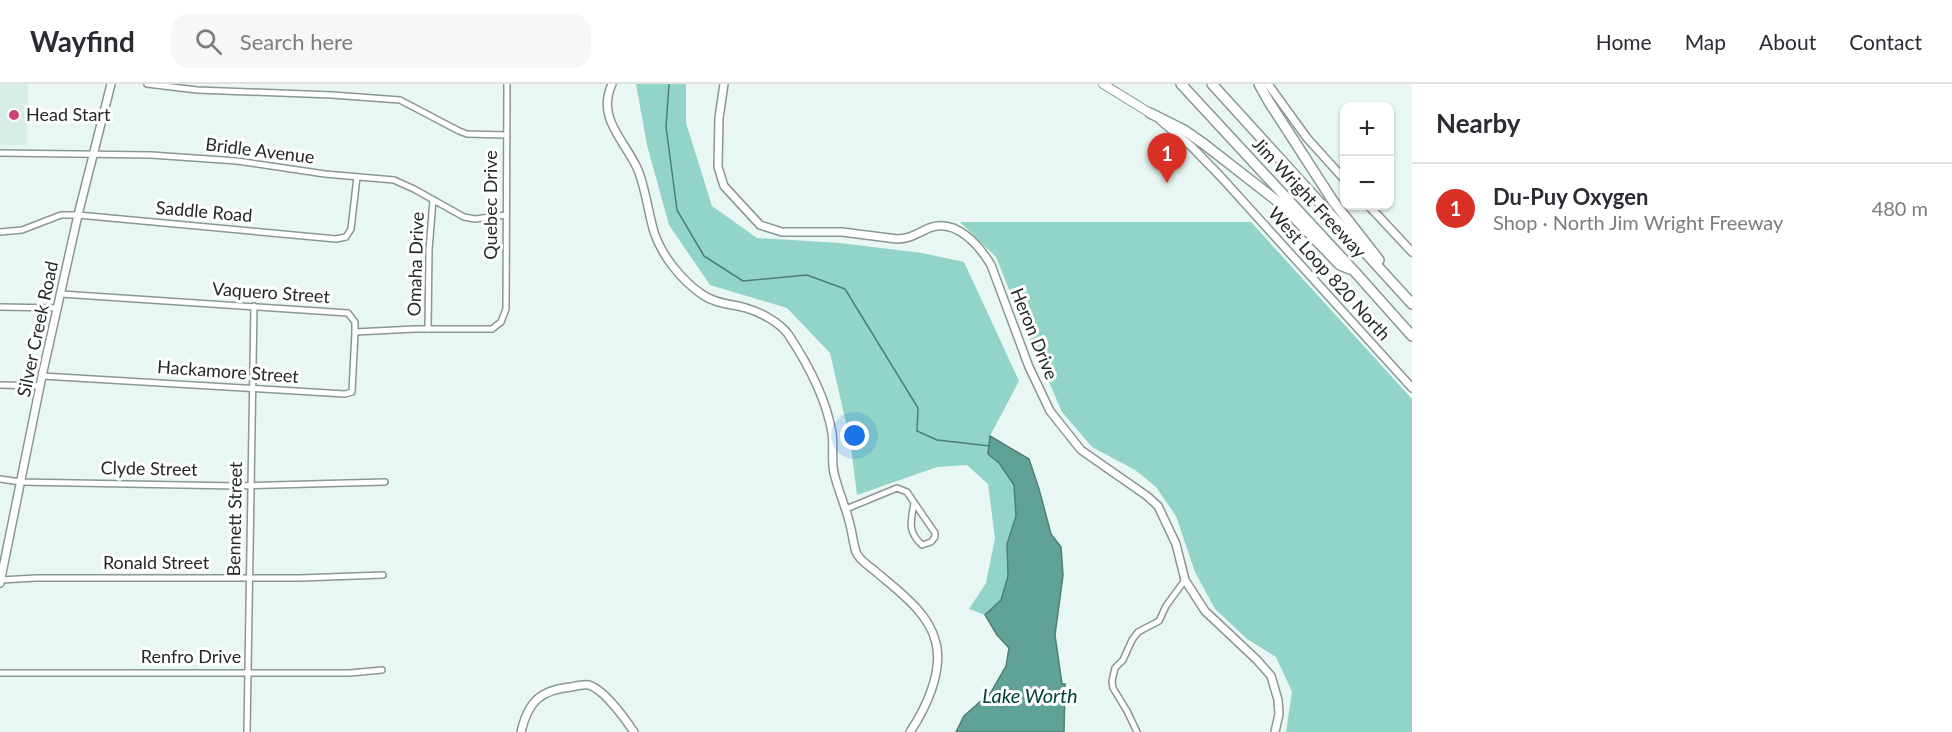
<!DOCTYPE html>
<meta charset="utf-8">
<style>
body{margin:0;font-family:Lato,sans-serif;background:#f7f7f7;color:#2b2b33}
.controls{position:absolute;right:18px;top:18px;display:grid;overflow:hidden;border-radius:12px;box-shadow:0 2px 4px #0004}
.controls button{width:54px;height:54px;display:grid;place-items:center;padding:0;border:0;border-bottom:2px solid #e1e1e2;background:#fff;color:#2b2b33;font:30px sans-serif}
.you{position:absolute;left:855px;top:352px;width:21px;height:21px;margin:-15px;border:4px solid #fff;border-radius:50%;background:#1a73e8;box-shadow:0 0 0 9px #1a73e833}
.badge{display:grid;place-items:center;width:39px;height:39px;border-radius:50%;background:#d93025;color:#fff;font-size:20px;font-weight:700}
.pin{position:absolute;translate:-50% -50px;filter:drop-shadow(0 2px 3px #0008)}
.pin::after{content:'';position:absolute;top:32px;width:21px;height:18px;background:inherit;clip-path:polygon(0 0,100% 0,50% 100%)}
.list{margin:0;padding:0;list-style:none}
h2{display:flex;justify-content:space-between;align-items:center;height:78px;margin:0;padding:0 24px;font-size:26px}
h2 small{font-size:20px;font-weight:400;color:#7c7c81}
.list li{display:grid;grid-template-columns:39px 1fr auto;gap:18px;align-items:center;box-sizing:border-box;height:90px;padding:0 24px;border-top:2px solid #e1e1e2}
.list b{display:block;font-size:22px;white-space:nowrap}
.list p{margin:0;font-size:20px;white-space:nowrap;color:#7c7c81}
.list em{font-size:20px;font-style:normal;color:#7c7c81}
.icon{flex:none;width:33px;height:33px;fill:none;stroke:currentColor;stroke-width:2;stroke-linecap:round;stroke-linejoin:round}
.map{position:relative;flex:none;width:1412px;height:648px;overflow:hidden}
header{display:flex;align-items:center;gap:36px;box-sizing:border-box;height:84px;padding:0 30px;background:#fff;border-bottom:2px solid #e1e1e2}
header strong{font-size:28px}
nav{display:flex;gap:33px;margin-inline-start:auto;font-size:21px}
.search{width:420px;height:54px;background:#f7f7f7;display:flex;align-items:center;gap:15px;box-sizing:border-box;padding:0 21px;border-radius:18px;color:#7c7c81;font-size:22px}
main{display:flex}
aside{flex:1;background:#fff}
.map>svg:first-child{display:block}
</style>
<header>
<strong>Wayfind</strong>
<div class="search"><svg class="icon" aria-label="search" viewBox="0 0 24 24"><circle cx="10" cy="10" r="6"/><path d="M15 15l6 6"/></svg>Search here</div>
<nav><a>Home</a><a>Map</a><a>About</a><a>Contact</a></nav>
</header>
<main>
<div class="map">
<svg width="1412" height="648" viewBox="0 0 1412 648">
<rect width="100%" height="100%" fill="#e9f7f4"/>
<polygon fill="#d6ede8" points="0,0 28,0 27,61 0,61"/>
<g fill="#92d4c8">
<polygon points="636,0 686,0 686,39 712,122 757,154 840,159 922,169 964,178 1019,297 990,352 988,370 999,379 1014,401 1016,432 1007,460 1008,492 1001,516 985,531 969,525 986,499 995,454 988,400 967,381 937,383 857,411 850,356 830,269 787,224 710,201 669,141 647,61"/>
<polygon points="960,138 1251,138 1412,315 1412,648 1286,648 1292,608 1276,573 1247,555 1215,525 1195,488 1176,432 1156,403 1135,386 1092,363 1062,328 1018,228 996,173"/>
</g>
<polygon fill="#61a297" stroke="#4f7e76" stroke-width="1.5" points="990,352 1029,375 1039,405 1051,450 1061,463 1063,491 1055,551 1062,600 1065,600 1064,648 956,648 964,632 991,608 1006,582 1009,564 997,551 985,531 1001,516 1008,492 1007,460 1016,432 1014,401 999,379 988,370"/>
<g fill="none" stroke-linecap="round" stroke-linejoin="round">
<polyline stroke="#4f7e76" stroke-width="1.5" points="669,0 666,43 677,126 704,172 743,197 807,191 845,205 918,324 917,347 937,356 990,362"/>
<defs>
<g id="minor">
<polyline points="147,0 197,6 332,11 400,16 459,47 467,50 506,51"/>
<polyline points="0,69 151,71 237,77 325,90 394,96 414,105 464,133 475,135 506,131"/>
<polyline points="0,148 22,146 61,131 78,131 336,155 346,153 351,145 357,93"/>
<polyline points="0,223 58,224"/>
<polyline points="428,245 429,166 433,116"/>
<polyline points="355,248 415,245 492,245 501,238 506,225 507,0"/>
<polyline points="42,292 345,310 352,308 355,248 355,238 348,229 61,210"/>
<polyline points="0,301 40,302"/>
<polyline points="0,395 21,398 236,402 385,398"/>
<path d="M 846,425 L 897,404 L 907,408 L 935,449 L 935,453 L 931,458 L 922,461 C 907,447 911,437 914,419"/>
<polyline points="1,496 36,494 300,494 383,491"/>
<polyline points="0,589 350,589 382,586"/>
<polyline points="247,648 254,222"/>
<polyline points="1137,648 1127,627 1113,604 1112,597 1115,584 1123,576 1132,556 1138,548 1159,537 1166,522 1185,496"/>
</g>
<g id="tertiary">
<path d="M 612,0 C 596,35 625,56 638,86 C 646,106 648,128 654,148 C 662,172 682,197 703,211 C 716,220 732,220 746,224 C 760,228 779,238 788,250 C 808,280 826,313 832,349 C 834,362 831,376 834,389 C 838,406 845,421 849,437 C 852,447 853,458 856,468 C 859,476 869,482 875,487 C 897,506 929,528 936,559 C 943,588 926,624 910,648"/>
<path d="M 724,0 L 719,34 L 718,83 L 724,102 L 760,141 L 782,148 L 842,148 L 897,155 C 910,155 918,149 929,144 C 956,134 979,161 991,181 L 1029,283 L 1050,327 L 1081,366 L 1147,412 L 1158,422 L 1176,460 L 1185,496 L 1205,527 L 1257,576 L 1271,592 L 1278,616 L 1279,630 L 1275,648"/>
<polyline points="1268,0 1307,54 1344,95"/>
<polyline points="1161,37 1192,63 1221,93 1412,304"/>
<polyline points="1369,122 1412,168"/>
<polyline points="0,499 42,292 78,131 111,0"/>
<path d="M 521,648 C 528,618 540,606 571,603 C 576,602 584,600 589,601 C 605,606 625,635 634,648"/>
</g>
<polyline id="secondary" points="1103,0 1150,29"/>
<g id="motorway">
<polyline points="1181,0 1355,188 1412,252"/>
<polyline points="1212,0 1412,220"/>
<polyline points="1259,0 1269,18 1333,117 1379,176"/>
<polyline points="1150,29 1184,46 1204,60 1281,120 1340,181 1350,185"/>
</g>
</defs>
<use href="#minor" stroke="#8a9794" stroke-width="8"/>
<use href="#tertiary" stroke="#8a9794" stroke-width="10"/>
<use href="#secondary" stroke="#8a9794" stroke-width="10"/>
<use href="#motorway" stroke="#8a9794" stroke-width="12"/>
<use href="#minor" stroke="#fff" stroke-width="5"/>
<use href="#tertiary" stroke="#fff" stroke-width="7"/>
<use href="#secondary" stroke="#fff" stroke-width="8"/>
<use href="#motorway" stroke="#fff" stroke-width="9"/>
</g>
<circle fill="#cd4174" stroke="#fff" stroke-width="2" cx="14" cy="31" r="6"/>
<g text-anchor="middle" stroke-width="6" stroke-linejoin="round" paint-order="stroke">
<g font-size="18" fill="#242928" stroke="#fff" text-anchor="start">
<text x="26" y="37">Head Start</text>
</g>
<g font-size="18" fill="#242928" stroke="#fff">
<text transform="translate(260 67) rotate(7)" y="6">Bridle Avenue</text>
<text transform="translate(1309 114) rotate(47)" y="6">Jim Wright Freeway</text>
<text transform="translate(491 121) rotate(-90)" y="6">Quebec Drive</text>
<text transform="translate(204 128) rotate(5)" y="6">Saddle Road</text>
<text transform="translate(416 180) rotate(-88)" y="6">Omaha Drive</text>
<text transform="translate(1329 190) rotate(48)" y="6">West Loop 820 North</text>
<text transform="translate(271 209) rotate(4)" y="6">Vaquero Street</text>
<text transform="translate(38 245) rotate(-78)" y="6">Silver Creek Road</text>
<text transform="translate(1034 250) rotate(68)" y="6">Heron Drive</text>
<text transform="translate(228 288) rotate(4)" y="6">Hackamore Street</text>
<text transform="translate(149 385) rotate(1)" y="6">Clyde Street</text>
<text transform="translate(235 435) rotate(-89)" y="6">Bennett Street</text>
<text x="156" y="485">Ronald Street</text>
<text x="191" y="579">Renfro Drive</text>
</g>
<g font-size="20" font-style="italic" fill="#03413a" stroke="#fff">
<text x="1030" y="619">Lake Worth</text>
</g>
</g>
</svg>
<div class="controls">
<button>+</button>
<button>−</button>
</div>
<div class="you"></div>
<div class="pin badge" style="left:1167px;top:99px">1</div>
</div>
<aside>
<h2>Nearby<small></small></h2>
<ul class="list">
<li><span class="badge">1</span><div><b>Du-Puy Oxygen</b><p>Shop · North Jim Wright Freeway</p></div><em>480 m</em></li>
</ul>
</aside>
</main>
